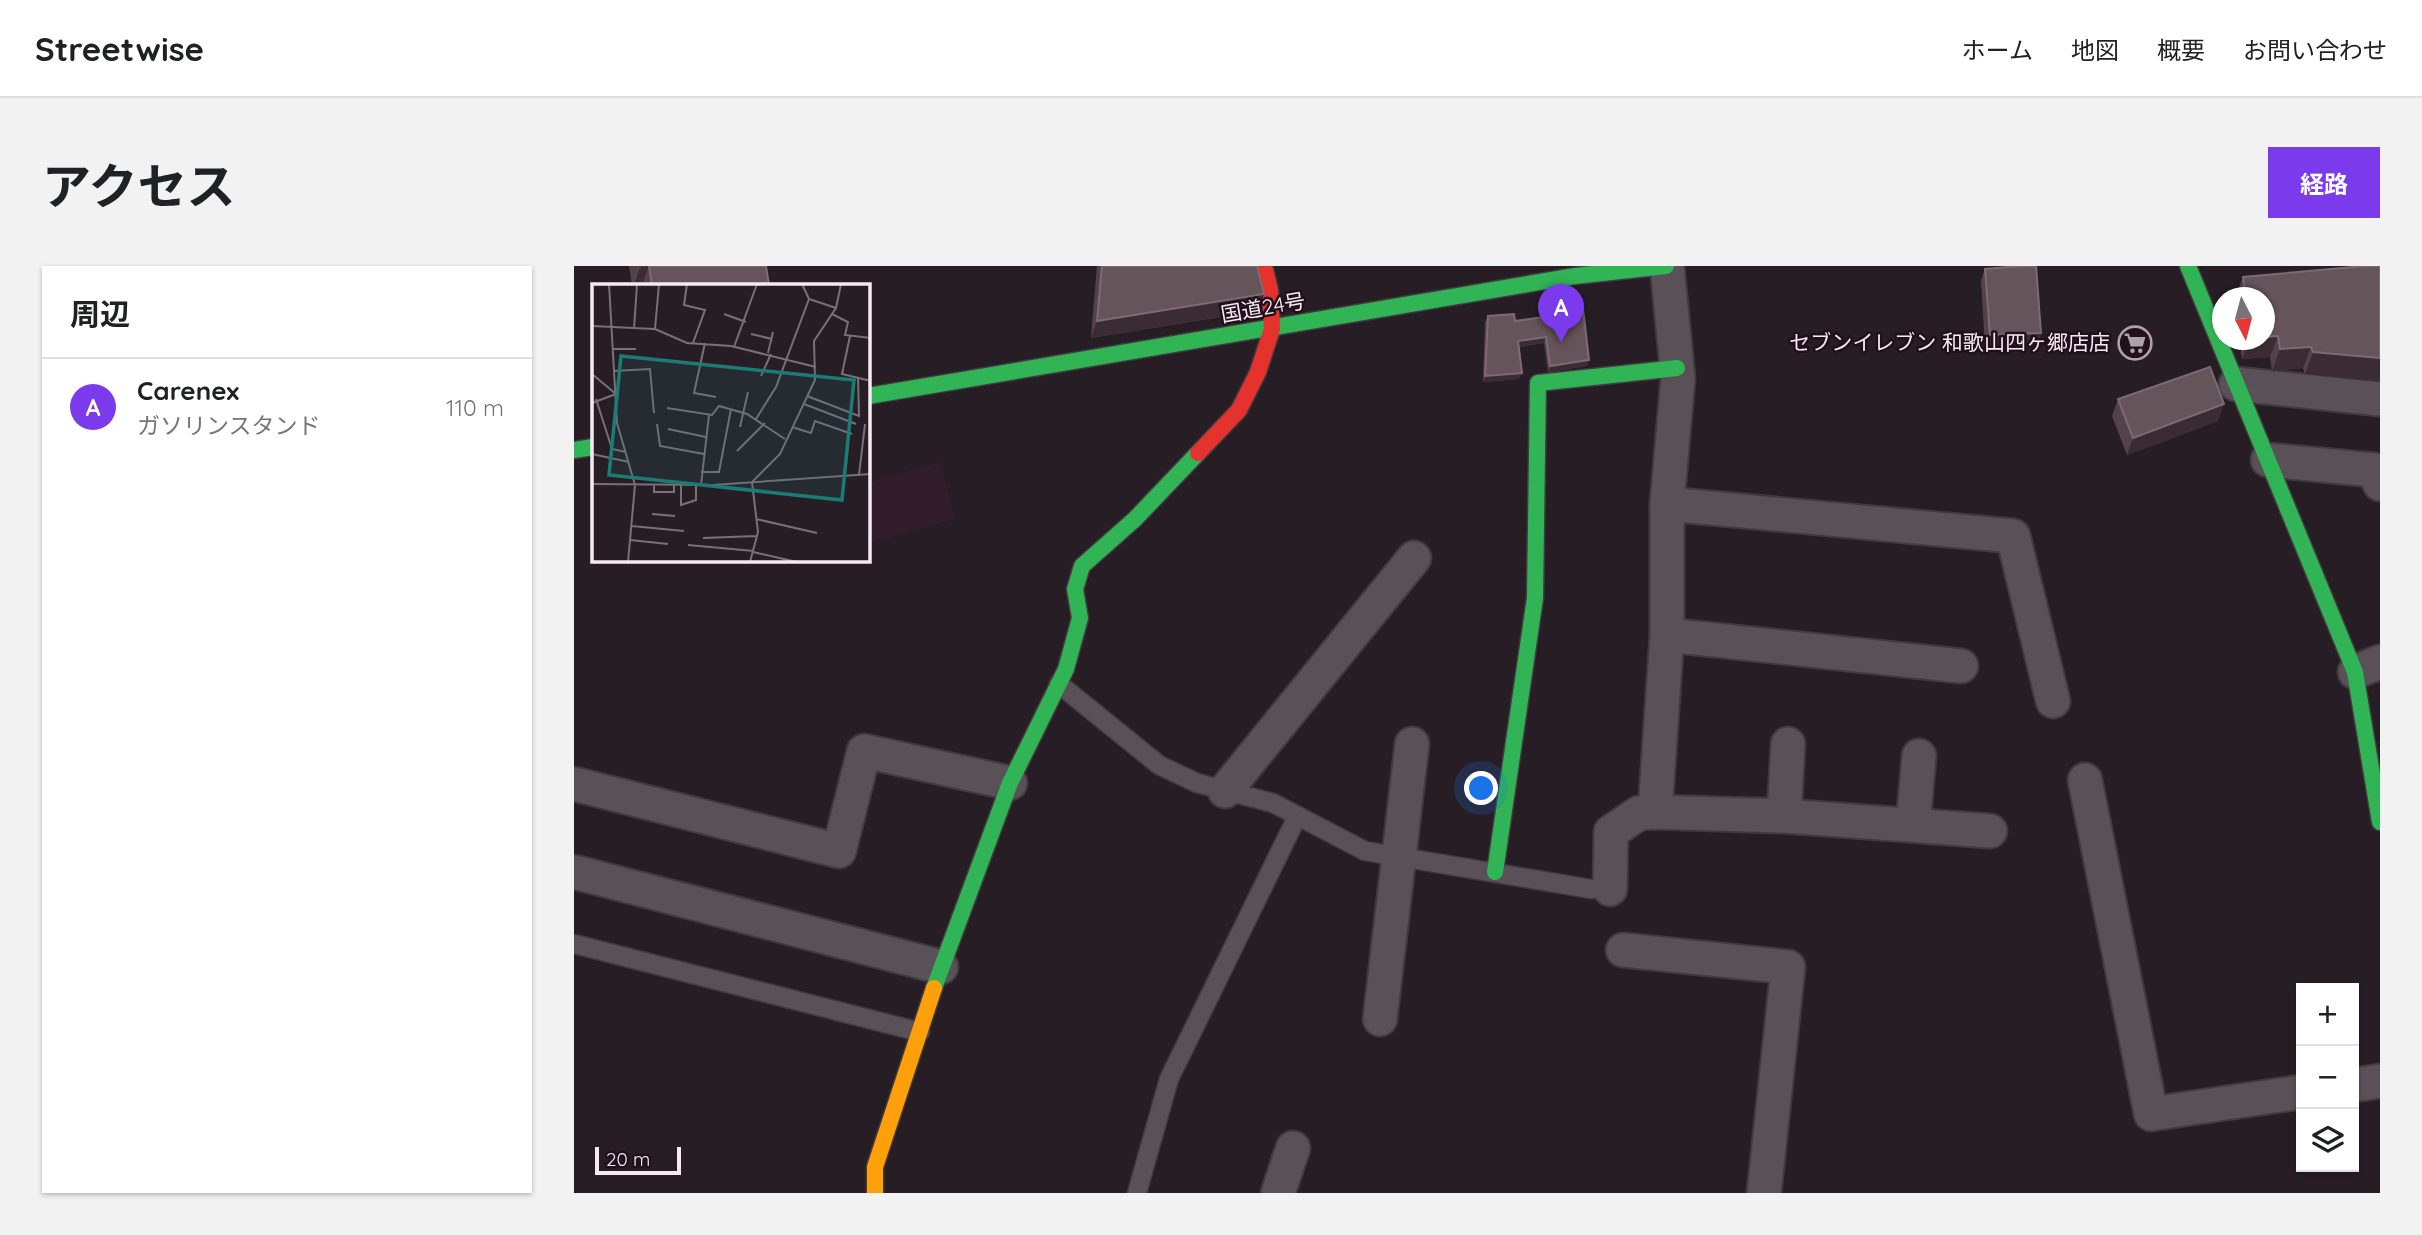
<!DOCTYPE html>
<html lang="ja">
<meta charset="utf-8">
<style>
body{margin:0;font-family:Quicksand,"Noto Sans JP",sans-serif;background:#f2f2f2;color:#202124}
.controls{position:absolute;right:21px;bottom:21px;display:grid;overflow:hidden;border-radius:0px;box-shadow:0 2px 5px #0004}
.controls button{width:63px;height:63px;display:grid;place-items:center;padding:0;border:0;border-bottom:2px solid #e0e0e0;background:#fff;color:#202124;font:35px sans-serif}
.compass{position:absolute;left:1638px;top:21px;width:63px;height:63px;border-radius:50%;background:#fff;box-shadow:0 2px 5px #0004;rotate:174deg}
.scale{position:absolute;left:21px;bottom:18px;width:86px;box-sizing:border-box;padding-left:7px;border:4px solid #f6eaf2;border-top:0;font-size:19px;line-height:24px;white-space:nowrap;color:#f6eaf2;-webkit-text-stroke:5px #21101c;paint-order:stroke}
.you{position:absolute;left:908px;top:523px;width:24px;height:24px;margin:-18px;border:5px solid #fff;border-radius:50%;background:#1a73e8;box-shadow:0 0 0 10px #1a73e833}
.badge{display:grid;place-items:center;width:46px;height:46px;border-radius:50%;background:#7c3aed;color:#fff;font-size:23px;font-weight:700}
.pin{position:absolute;translate:-50% -58px;filter:drop-shadow(0 2px 4px #0008)}
.pin::after{content:'';position:absolute;top:37px;width:24px;height:21px;background:inherit;clip-path:polygon(0 0,100% 0,50% 100%)}
.list{margin:0;padding:0;list-style:none}
h2{display:flex;justify-content:space-between;align-items:center;height:91px;margin:0;padding:0 28px;font-size:30px}
h2 small{font-size:23px;font-weight:400;color:#757577}
.list li{display:grid;grid-template-columns:46px 1fr auto;gap:21px;align-items:center;box-sizing:border-box;height:98px;padding:0 28px;border-top:2px solid #e0e0e0}
.list b{display:block;font-size:26px;white-space:nowrap}
.list p{margin:0;font-size:23px;white-space:nowrap;color:#757577}
.list em{font-size:23px;font-style:normal;color:#757577}
.icon{flex:none;width:38px;height:38px;fill:none;stroke:currentColor;stroke-width:2;stroke-linecap:round;stroke-linejoin:round}
.map{position:relative;flex:none;width:1806px;height:927px;overflow:hidden;border-radius:0px}
header{display:flex;align-items:center;gap:42px;box-sizing:border-box;height:98px;padding:0 35px;background:#fff;border-bottom:2px solid #e0e0e0}
header strong{font-size:33px}
nav{display:flex;gap:38px;margin-inline-start:auto;font-size:24px}
.intro{display:flex;align-items:center;justify-content:space-between;box-sizing:border-box;height:168px;padding:0 42px}
h1{margin:0;font-size:49px}
.button{padding:18px 32px;border-radius:0px;background:#7c3aed;color:#fff;font-size:24px;font-weight:700}
main{display:flex;gap:42px;padding:0 42px}
aside{flex:1;background:#fff;border-radius:0px;box-shadow:0 2px 5px #0004}
.map>svg:first-child{display:block}
</style>
<header>
<strong>Streetwise</strong>
<nav><a>ホーム</a><a>地図</a><a>概要</a><a>お問い合わせ</a></nav>
</header>
<div class="intro"><h1>アクセス</h1><a class="button">経路</a></div>
<main>
<aside>
<h2>周辺<small></small></h2>
<ul class="list">
<li><span class="badge">A</span><div><b>Carenex</b><p>ガソリンスタンド</p></div><em>110 m</em></li>
</ul>
</aside>
<div class="map">
<svg width="1806" height="927" viewBox="0 0 1806 927">
<rect width="100%" height="100%" fill="#271e25"/>
<polygon fill="#321d2c" points="366,196 381,253 294,277 294,217"/>
<g fill="none" stroke-linecap="round" stroke-linejoin="round">
<defs>
<g id="lane">
<polyline points="485,418 585,499 623,517 699,537 791,585 1017,623 1036,623"/>
<polyline points="0,678 346,766"/>
<polyline points="563,927 595,813 723,551"/>
</g>
<g id="street">
<polyline points="1662,118 1806,133"/>
<polyline points="1694,194 1800,204 1806,218"/>
<polyline points="1093,238 1439,270 1479,435"/>
<polyline points="1093,369 1387,400"/>
<polyline points="1781,406 1806,396"/>
<polyline points="1511,514 1577,848 1727,826"/>
<polyline points="0,518 265,585 290,485 436,517"/>
<polyline points="651,525 840,292"/>
<polyline points="1081,546 1093,369 1093,238 1104,112 1093,0"/>
<polyline points="1210,550 1214,478"/>
<polyline points="1339,559 1345,490"/>
<polyline points="0,606 367,701"/>
<polyline points="1036,623 1037,566 1065,547 1081,546 1210,550 1416,565"/>
<polyline points="1049,684 1214,701 1190,927"/>
<polyline points="806,753 838,478"/>
<polyline points="1780,819 1806,815"/>
<polyline points="704,927 719,882"/>
</g>
<g id="fast">
<polyline points="1614,0 1781,406 1806,556"/>
<polyline points="294,130 1001,10 1092,0"/>
<polyline points="0,184 19,181"/>
<polyline points="921,606 961,332 964,117 1103,102"/>
<polyline points="360,722 436,517 492,403 506,352 501,323 508,300 561,253 624,187"/>
</g>
<polyline id="slow" points="301,927 301,901 360,722"/>
<polyline id="jam" points="624,187 665,144 684,106 698,63 696,24 690,0"/>
</defs>
<use href="#lane" stroke="#413a3f" stroke-width="21"/>
<use href="#street" stroke="#413a3f" stroke-width="37"/>
<use href="#fast" stroke="#413a3f" stroke-width="19"/>
<use href="#slow" stroke="#413a3f" stroke-width="19"/>
<use href="#jam" stroke="#413a3f" stroke-width="19"/>
<use href="#lane" stroke="#595157" stroke-width="18"/>
<use href="#street" stroke="#595157" stroke-width="33"/>
<use href="#fast" stroke="#30b455" stroke-width="16"/>
<use href="#slow" stroke="#ff9f0a" stroke-width="16"/>
<use href="#jam" stroke="#e5322d" stroke-width="16"/>
</g>
<g fill="#554249">
<polygon points="55,0 192,0 195,19 58,19"/>
<polygon points="523,0 683,0 690,28 684,45 517,72"/>
<polygon points="1790,0 1731,108 1729,102 1698,105 1696,91 1668,93 1665,74 1690,74 1690,32 1661,32 1669,11"/>
<polygon points="1411,3 1467,67 1463,78 1411,80 1407,14"/>
<polygon points="970,39 1015,94 1013,100 974,106 970,77 945,81 948,107 945,113 909,116 911,56 914,50 941,55 968,51 968,45"/>
<polygon points="1544,133 1644,155 1553,189 1538,150"/>
</g>
<g fill="#3b2c33">
<polygon points="75,0 68,19 60,19 66,1"/>
<polygon points="690,28 684,45 517,72 523,55"/>
<polygon points="1467,67 1463,78 1411,80 1416,69"/>
<polygon points="1704,70 1696,91 1668,93 1675,74 1690,74 1690,71"/>
<polygon points="972,71 970,77 942,81 944,75"/>
<polygon points="1737,81 1729,102 1698,105 1706,83"/>
<polygon points="1739,86 1806,92 1806,115 1731,108"/>
<polygon points="1015,94 1013,100 974,106 976,100"/>
<polygon points="948,107 945,113 909,116 911,110"/>
<polygon points="1650,138 1644,155 1553,189 1559,172"/>
</g>
<g fill="#66545b" stroke="#7d6b73" stroke-width="2">
<polygon points="75,0 192,0 195,19 78,19"/>
<polygon points="528,0 683,0 690,28 523,55"/>
<polygon points="1446,0 1462,0 1467,67 1416,69 1411,3"/>
<polygon points="1790,0 1806,0 1806,92 1739,86 1737,81 1706,83 1704,70 1690,71 1690,32 1671,32 1669,11"/>
<polygon points="1008,34 1015,94 976,100 972,71 944,75 948,107 911,110 914,50 940,48 941,55 970,51 970,39"/>
<polygon points="1636,101 1650,138 1559,172 1544,133"/>
</g>
<defs>
<symbol id="supermarket-ring" viewBox="-11 -11 22 22"><circle r="9.5" fill="#21101c" stroke="#aea3aa" stroke-width="1.5"/><path d="M-6-5.5h2.5l.6 2H6L4.5 2H-2.5L-4.4-4H-6ZM-1.5 3.2a1.3 1.3 0 1 0 .1 0ZM3 3.2a1.3 1.3 0 1 0 .1 0Z" fill="#aea3aa"/></symbol>
</defs>
<g fill-rule="evenodd">
<use href="#supermarket-ring" x="1542" y="58" width="38" height="38"/>
</g>
<g text-anchor="middle" stroke-width="5" stroke-linejoin="round" paint-order="stroke">
<g font-size="21" fill="#f6eaf2" stroke="#21101c">
<text transform="translate(689 42) rotate(-10)" y="7">国道24号</text>
</g>
<g font-size="21" fill="#f6eaf2" stroke="#21101c" text-anchor="end">
<text x="1536" y="84">セブンイレブン 和歌山四ヶ郷店店</text>
</g>
</g>
<g transform="translate(18 18)">
<rect width="278" height="278" fill="#271e25"/>
<path fill="none" stroke="#7a7077" stroke-width="2" d="M 17,0 L 25,139 L 43,201 L 36,278M 95,0 L 92,21 L 113,26 L 101,59M 210,0 L 217,15 L 244,24M 132,30 L 154,38M 240,30 L 256,38 L 253,51 L 279,54M 0,42 L 63,45 L 95,59 L 139,62 L 224,83M 42,45 L 45,0M 63,45 L 67,0M 159,50 L 180,55M 258,52 L 250,90 L 279,97M 113,59 L 102,109 L 124,113M 142,63 L 165,0M 20,65 L 44,65M 176,69 L 181,48M 21,87 L 58,85 L 62,129M 0,90 L 24,110M 169,92 L 179,70M 215,112 L 267,132 L 266,93M 4,115 L 20,165 L 34,168M 0,119 L 24,110M 212,120 L 264,140M 75,124 L 120,131 L 127,122 L 155,130 L 193,155M 164,135 L 184,103 L 217,15M 65,140 L 68,162 L 112,170M 148,143 L 156,108M 200,143 L 219,149 L 223,137 L 260,150M 76,145 L 114,153M 145,167 L 173,139M 0,170 L 37,178M 109,188 L 127,188 L 139,125M 267,191 L 273,140M 0,200 L 121,201 L 279,190M 62,201 L 62,208 L 82,208 L 82,201M 89,201 L 89,221 L 104,216 L 104,201M 109,201 L 117,131M 60,230 L 83,232M 164,235 L 225,249M 40,242 L 92,247M 111,254 L 165,252M 38,256 L 76,260M 96,261 L 162,267M 161,268 L 205,278M 158,278 L 166,248 L 160,198 L 188,170 L 223,96 L 222,57 L 244,24 L 249,0"/>
<path fill="#1b7c75" fill-opacity="0.15" stroke="#1b7c75" stroke-width="3.5" d="M 29,72 L 262,96 L 250,216 L 17,191 Z"/>
<rect width="278" height="278" fill="none" stroke="#f6eaf2" stroke-width="3.5"/>
</g>
</svg>
<div class="controls">
<button>+</button>
<button>−</button>
<button><svg class="icon" aria-label="layers" viewBox="0 0 24 24"><path d="M12 4l9 5-9 5-9-5zM3 14l9 5 9-5"/></svg></button>
</div>
<svg class="compass" viewBox="-18 -18 36 36"><path d="M0-13l5 13h-10z" fill="#e53935"/><path d="M0 13l5-13h-10z" fill="#757577"/></svg>
<div class="scale">20 m</div>
<div class="you"></div>
<div class="pin badge" style="left:987px;top:76px">A</div>
</div>
</main>
